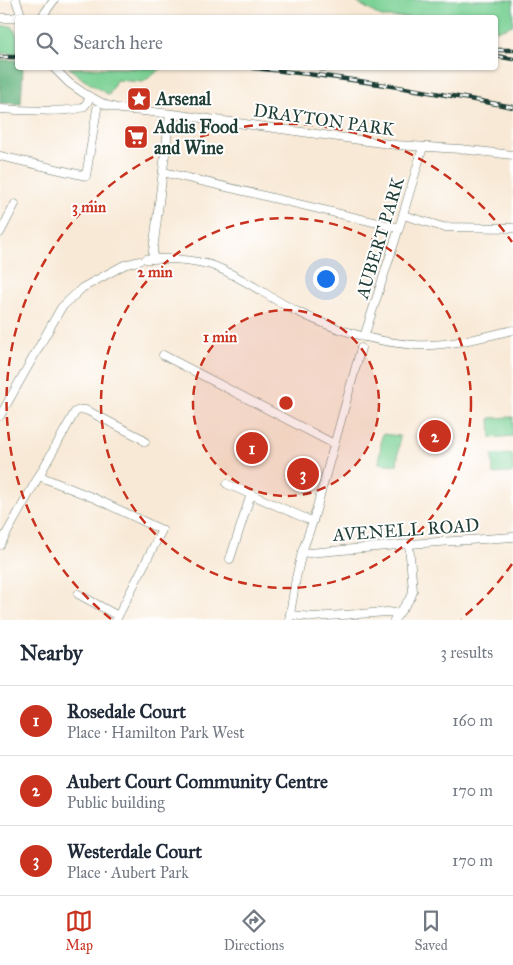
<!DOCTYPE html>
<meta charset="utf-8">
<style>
body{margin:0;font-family:"IM FELL Great Primer",serif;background:#f6f6f7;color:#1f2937}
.you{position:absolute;left:325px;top:278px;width:18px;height:18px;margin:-12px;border:4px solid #fff;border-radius:50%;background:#1a73e8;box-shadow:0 0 0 8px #1a73e833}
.badge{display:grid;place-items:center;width:32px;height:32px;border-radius:50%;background:#c8321e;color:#fff;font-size:16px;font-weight:700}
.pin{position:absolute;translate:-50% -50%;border:2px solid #fff;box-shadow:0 1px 5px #0006}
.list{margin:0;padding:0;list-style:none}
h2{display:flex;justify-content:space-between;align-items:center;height:65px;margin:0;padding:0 20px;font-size:21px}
h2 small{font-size:16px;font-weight:400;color:#747a83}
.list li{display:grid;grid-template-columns:32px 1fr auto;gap:15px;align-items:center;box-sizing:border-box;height:70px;padding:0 20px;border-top:1px solid #e0e1e3}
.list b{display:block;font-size:19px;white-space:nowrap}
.list p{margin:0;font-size:16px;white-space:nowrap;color:#747a83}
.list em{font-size:16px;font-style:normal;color:#747a83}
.icon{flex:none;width:28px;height:28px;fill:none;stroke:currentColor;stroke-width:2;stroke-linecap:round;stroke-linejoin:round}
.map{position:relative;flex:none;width:513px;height:620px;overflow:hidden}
.search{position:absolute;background:#fff;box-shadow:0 1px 4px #0004;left:15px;right:15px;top:15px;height:55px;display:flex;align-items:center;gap:12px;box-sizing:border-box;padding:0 18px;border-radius:5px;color:#747a83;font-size:19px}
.sheet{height:275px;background:#fff}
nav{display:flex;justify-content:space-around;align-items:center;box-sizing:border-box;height:70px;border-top:1px solid #e0e1e3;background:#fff;font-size:14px;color:#747a83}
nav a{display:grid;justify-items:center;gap:2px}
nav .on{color:#c8321e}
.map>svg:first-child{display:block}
</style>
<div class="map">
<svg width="513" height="620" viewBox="0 0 513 620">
<rect width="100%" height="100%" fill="#fff"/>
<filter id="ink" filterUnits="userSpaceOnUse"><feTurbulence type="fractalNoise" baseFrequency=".02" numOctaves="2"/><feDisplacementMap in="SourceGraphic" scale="10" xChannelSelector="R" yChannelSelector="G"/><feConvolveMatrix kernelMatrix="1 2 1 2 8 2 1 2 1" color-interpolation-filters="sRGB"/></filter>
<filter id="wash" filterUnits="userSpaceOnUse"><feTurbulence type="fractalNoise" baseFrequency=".0096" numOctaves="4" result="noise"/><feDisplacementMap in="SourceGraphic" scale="20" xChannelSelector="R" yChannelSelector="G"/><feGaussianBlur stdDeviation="1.12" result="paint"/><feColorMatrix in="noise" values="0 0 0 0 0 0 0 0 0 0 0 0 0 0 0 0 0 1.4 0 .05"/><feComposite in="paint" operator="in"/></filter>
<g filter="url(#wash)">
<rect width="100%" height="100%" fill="#f8e9d6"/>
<g fill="#7bd195" stroke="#4d8764">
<polygon points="353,0 513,0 513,25 496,31 496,18 381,17"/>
<polygon points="0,26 12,26 17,35 17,54 0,53"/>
<polygon points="69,68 162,68 143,82 116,80 109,95 84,80"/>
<polygon points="513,417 513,436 491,438 490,418"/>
<polygon points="382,434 400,436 397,465 379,463"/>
<polygon points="513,454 513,473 493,474 492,455"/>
</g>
<polygon fill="#64b37e" stroke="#427859" points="0,60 17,60 18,68 23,68 21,104 0,103"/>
</g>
<g filter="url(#ink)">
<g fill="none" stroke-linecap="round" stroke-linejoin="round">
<defs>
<g id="minor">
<polyline points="16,0 22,18"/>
<polyline points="0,18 11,18 21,16"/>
<polyline points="41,18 54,0"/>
<polyline points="54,68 69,83 85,94 106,105 121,109 173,114 396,145 460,149 513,155"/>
<path d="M 0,109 C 15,110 73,113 83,107 C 86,105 88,101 90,98"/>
<polyline points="0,156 86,176 97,109"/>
<polyline points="163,172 399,228"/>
<polyline points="403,215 443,227 513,228"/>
<polyline points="0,233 15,204"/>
<path d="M 146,259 C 167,258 191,259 211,265 C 242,276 269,298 298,312 C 335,330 374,342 415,345 C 445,347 484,337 513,330"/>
<polyline points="152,259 170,114"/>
<polyline points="364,337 399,228 423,147"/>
<polyline points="163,355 334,444"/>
<polyline points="0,416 61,308 82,288 124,265 139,261"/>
<polyline points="39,476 94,498 162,530 116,620"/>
<polyline points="227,484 307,519 313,521"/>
<path d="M 0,545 L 75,412 C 80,409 83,409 88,411 L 141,438 L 145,442"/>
<polyline points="302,552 309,553 409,544 513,537"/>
<polyline points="230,559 251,494"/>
<polyline points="78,594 118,616"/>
<polyline points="290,615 313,617 388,612 395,613 398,615"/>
<polyline points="289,620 296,578 302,552 313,521 361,348"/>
<polyline points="394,620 411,597 413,591 409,544"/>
</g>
</defs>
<use href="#minor" stroke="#6b796d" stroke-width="9"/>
<use href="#minor" stroke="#fff" stroke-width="8"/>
<defs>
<g id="rail">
<polyline points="496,50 513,50"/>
<polyline points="496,56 513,59"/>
<polyline points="0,57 18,57"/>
<path d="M 253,68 C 340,76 427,91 513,107"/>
<polyline points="321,69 355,68"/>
</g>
</defs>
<use href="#rail" stroke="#1f3d34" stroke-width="4.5"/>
<use href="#rail" stroke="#fff" stroke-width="2.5" stroke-dasharray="8" stroke-linecap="butt"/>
</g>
</g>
<circle cx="286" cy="403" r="93" fill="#c8321e" fill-opacity=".12"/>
<g fill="none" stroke="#c8321e" stroke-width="2.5" stroke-dasharray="9 6">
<circle cx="286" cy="403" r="93"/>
<circle cx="286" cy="403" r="185"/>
<path d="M512 564A278 278 0 0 1 461 619M111 619A278 278 0 1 1 512 242"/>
</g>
<defs>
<symbol id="sight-square" viewBox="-11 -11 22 22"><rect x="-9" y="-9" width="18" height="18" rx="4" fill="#c8321e" stroke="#fff"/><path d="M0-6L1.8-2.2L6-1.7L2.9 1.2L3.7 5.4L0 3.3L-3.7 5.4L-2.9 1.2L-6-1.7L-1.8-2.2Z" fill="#fff"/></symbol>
<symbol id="supermarket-square" viewBox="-11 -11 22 22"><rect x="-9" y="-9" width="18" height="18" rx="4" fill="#c8321e" stroke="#fff"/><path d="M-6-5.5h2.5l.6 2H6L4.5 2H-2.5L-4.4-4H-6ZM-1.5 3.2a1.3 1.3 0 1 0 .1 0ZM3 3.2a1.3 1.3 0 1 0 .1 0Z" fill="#fff"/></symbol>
</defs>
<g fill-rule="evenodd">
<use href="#sight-square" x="125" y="85" width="28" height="28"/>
<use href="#supermarket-square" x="122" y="123" width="28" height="28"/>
</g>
<g text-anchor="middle" stroke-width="4" stroke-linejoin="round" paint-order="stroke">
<g font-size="18" font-weight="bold" fill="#1f3d34" stroke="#fff" text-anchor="start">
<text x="156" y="105">Arsenal</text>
<text x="154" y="133">Addis Food<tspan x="154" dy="21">and Wine</tspan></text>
</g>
<g font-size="18" fill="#1f3d34" stroke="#fff">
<text transform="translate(324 120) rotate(8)" y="6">DRAYTON PARK</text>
<text transform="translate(380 238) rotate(-73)" y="6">AUBERT PARK</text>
<text transform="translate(406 530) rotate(-4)" y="6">AVENELL ROAD</text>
</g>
</g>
<circle cx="286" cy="403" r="8" fill="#c8321e" stroke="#fff" stroke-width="2.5"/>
<g font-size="15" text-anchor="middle" font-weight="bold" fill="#c8321e" stroke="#fff" stroke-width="4" stroke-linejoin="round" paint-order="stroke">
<text x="89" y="212">3 min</text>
<text x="155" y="277">2 min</text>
<text x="220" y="342">1 min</text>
</g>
</svg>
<div class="you"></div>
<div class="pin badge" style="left:252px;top:448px">1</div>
<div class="pin badge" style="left:435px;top:436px">2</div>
<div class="pin badge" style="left:303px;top:474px">3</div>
<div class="search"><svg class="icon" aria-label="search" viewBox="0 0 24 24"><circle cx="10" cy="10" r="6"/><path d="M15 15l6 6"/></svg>Search here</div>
</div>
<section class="sheet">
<h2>Nearby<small>3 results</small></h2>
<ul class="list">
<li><span class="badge">1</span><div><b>Rosedale Court</b><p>Place · Hamilton Park West</p></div><em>160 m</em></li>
<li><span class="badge">2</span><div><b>Aubert Court Community Centre</b><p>Public building</p></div><em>170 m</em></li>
<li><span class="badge">3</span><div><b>Westerdale Court</b><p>Place · Aubert Park</p></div><em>170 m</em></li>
</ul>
</section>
<nav>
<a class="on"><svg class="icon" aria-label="map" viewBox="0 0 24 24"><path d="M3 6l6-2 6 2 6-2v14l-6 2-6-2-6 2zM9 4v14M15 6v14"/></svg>Map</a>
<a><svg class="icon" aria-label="directions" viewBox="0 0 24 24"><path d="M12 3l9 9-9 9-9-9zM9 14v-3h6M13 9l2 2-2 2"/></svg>Directions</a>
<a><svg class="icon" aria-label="saved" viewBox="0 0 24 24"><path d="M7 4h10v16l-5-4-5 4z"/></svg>Saved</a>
</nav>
